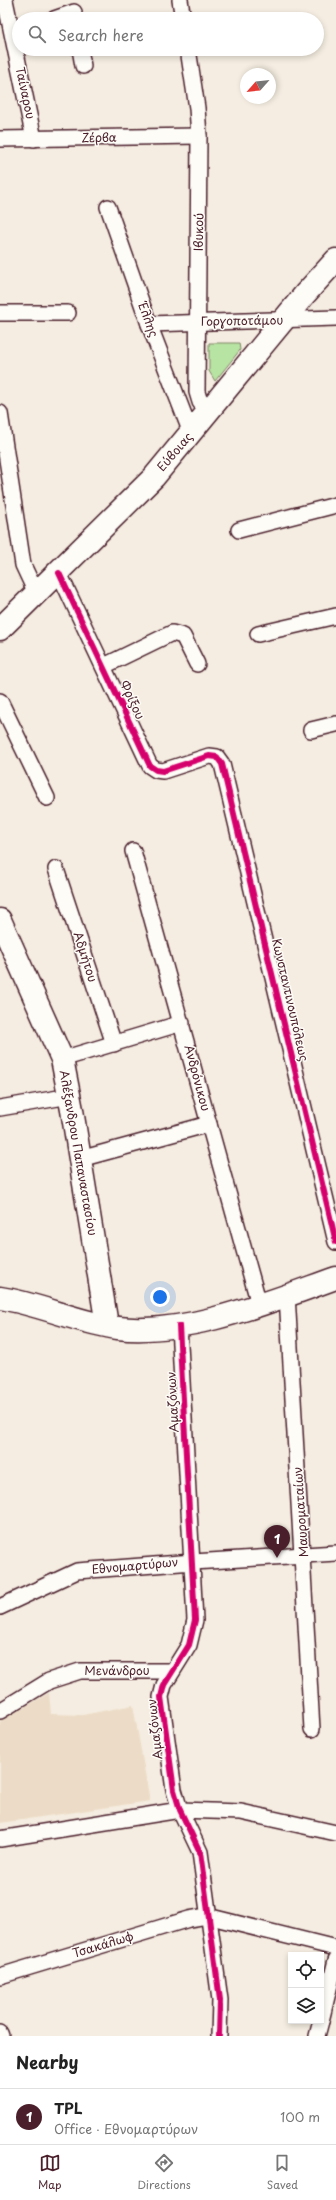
<!DOCTYPE html>
<meta charset="utf-8">
<style>
body{margin:0;font-family:"Playpen Sans",sans-serif;background:#f6f6f6;color:#222}
.controls{position:absolute;right:12px;bottom:12px;display:grid;overflow:hidden;border-radius:0px;box-shadow:0 2px 6px #0003}
.controls button{width:36px;height:36px;display:grid;place-items:center;padding:0;border:0;border-bottom:1px solid #e0e0e0;background:#fff;color:#222;font:20px sans-serif}
.compass{position:absolute;left:240px;top:68px;width:36px;height:36px;border-radius:50%;background:#fff;box-shadow:0 2px 6px #0003;rotate:243deg}
.you{position:absolute;left:160px;top:1297px;width:14px;height:14px;margin:-10px;border:3px solid #fff;border-radius:50%;background:#1a73e8;box-shadow:0 0 0 6px #1a73e833}
.badge{display:grid;place-items:center;width:26px;height:26px;border-radius:50%;background:#4a1f2b;color:#fff;font-size:13px;font-weight:700}
.pin{position:absolute;translate:-50% -33px;filter:drop-shadow(0 1px 2px #0008)}
.pin::after{content:'';position:absolute;top:21px;width:14px;height:12px;background:inherit;clip-path:polygon(0 0,100% 0,50% 100%)}
.list{margin:0;padding:0;list-style:none}
h2{display:flex;justify-content:space-between;align-items:center;height:52px;margin:0;padding:0 16px;font-size:17px}
h2 small{font-size:13px;font-weight:400;color:#767676}
.list li{display:grid;grid-template-columns:26px 1fr auto;gap:12px;align-items:center;box-sizing:border-box;height:56px;padding:0 16px;border-top:1px solid #e0e0e0}
.list b{display:block;font-size:15px;white-space:nowrap}
.list p{margin:0;font-size:13px;white-space:nowrap;color:#767676}
.list em{font-size:13px;font-style:normal;color:#767676}
.icon{flex:none;width:22px;height:22px;fill:none;stroke:currentColor;stroke-width:2;stroke-linecap:round;stroke-linejoin:round}
.map{position:relative;flex:none;width:336px;height:2036px;overflow:hidden}
.search{position:absolute;background:#fff;box-shadow:0 2px 6px #0003;left:12px;right:12px;top:12px;height:44px;display:flex;align-items:center;gap:10px;box-sizing:border-box;padding:0 14px;border-radius:22px;color:#767676;font-size:15px}
.sheet{height:108px;background:#fff}
nav{display:flex;justify-content:space-around;align-items:center;box-sizing:border-box;height:56px;border-top:1px solid #e0e0e0;background:#fff;font-size:11px;color:#767676}
nav a{display:grid;justify-items:center;gap:2px}
nav .on{color:#4a1f2b}
.map>svg:first-child{display:block}
</style>
<div class="map">
<svg width="336" height="2036" viewBox="0 0 336 2036">
<rect width="100%" height="100%" fill="#f5ede1"/>
<filter id="ink" filterUnits="userSpaceOnUse"><feTurbulence type="fractalNoise" baseFrequency=".025" numOctaves="2"/><feDisplacementMap in="SourceGraphic" scale="8" xChannelSelector="R" yChannelSelector="G"/><feConvolveMatrix kernelMatrix="1 2 1 2 8 2 1 2 1" color-interpolation-filters="sRGB"/></filter>
<g filter="url(#ink)">
<polygon fill="#ecdcc7" points="49,1693 51,1714 83,1715 133,1705 150,1801 0,1823 0,1721"/>
<polygon fill="#b7e4a2" stroke="#808266" points="209,343 239,343 240,350 215,381 209,371"/>
<g fill="none" stroke-linecap="round" stroke-linejoin="round">
<defs>
<g id="street">
<polyline points="5,0 34,139"/>
<polyline points="180,0 183,19"/>
<polyline points="54,19 74,12"/>
<polyline points="80,49 83,66"/>
<polyline points="188,49 197,108 199,136 197,392 200,402 208,413"/>
<polyline points="0,139 199,136"/>
<polyline points="108,207 149,324 191,433"/>
<polyline points="0,313 68,313"/>
<polyline points="149,324 336,318"/>
<polyline points="0,413 23,565 37,595"/>
<polyline points="239,530 336,505"/>
<polyline points="59,573 150,766 156,770 163,771 209,756 217,757 222,764 336,1242"/>
<polyline points="258,634 336,616"/>
<polyline points="104,666 172,633 183,636 197,664"/>
<polyline points="0,701 47,798"/>
<polyline points="311,730 336,724"/>
<polyline points="133,851 259,1304"/>
<polyline points="56,869 114,1044"/>
<polyline points="62,1059 182,1023"/>
<polyline points="0,1108 70,1096"/>
<polyline points="80,1159 209,1124"/>
<polyline points="287,1295 312,1729"/>
<polyline points="179,1326 195,1620 189,1645 164,1685 161,1697 174,1790 180,1810 200,1852 220,2000 219,2036"/>
<polyline points="0,1607 77,1571 193,1562 336,1553"/>
<polyline points="0,1711 49,1681 80,1671 172,1671"/>
<polyline points="0,1839 180,1810 241,1812 336,1833"/>
<polyline points="0,1976 189,1919 207,1916 336,1948"/>
<polyline points="321,2021 336,1960"/>
<polyline points="0,2033 1,2036"/>
<polyline points="317,2036 321,2021"/>
</g>
<g id="secondary">
<polyline points="0,629 154,477 305,294 336,260"/>
<polyline points="0,920 62,1059 72,1110 107,1325"/>
<path d="M 0,1298 C 40,1304 79,1323 118,1328 C 187,1336 271,1301 336,1278"/>
</g>
</defs>
<use href="#street" stroke="#4a1f2b" stroke-width="18"/>
<use href="#secondary" stroke="#4a1f2b" stroke-width="25"/>
<use href="#street" stroke="#fdfcf7" stroke-width="15"/>
<use href="#secondary" stroke="#fdfcf7" stroke-width="22"/>
<defs>
<g id="cycleway">
<polyline points="59,573 150,766 156,770 163,771 209,756 217,757 222,764 336,1242"/>
<polyline points="179,1326 195,1620 189,1645 164,1685 161,1697 174,1790 180,1810 200,1852 220,2000 219,2036"/>
</g>
</defs>
<use href="#cycleway" stroke="#fdfcf7" stroke-width="8"/>
<use href="#cycleway" stroke="#d6006c" stroke-width="6"/>
</g>
</g>
<g text-anchor="middle" stroke-width="3" stroke-linejoin="round" paint-order="stroke">
<g font-size="12" fill="#4a1f2b" stroke="#fdfcf7">
<text transform="translate(25 93) rotate(78)" y="4">Ταίναρου</text>
<text transform="translate(99 138) rotate(-1)" y="4">Ζέρβα</text>
<text transform="translate(199 232) rotate(-89)" y="4">Ιβυκού</text>
<text transform="translate(148 320) rotate(70)" y="4">Έλλης</text>
<text transform="translate(242 321) rotate(-1)" y="4">Γοργοποτάμου</text>
<text transform="translate(175 452) rotate(-49)" y="4">Εύβοιας</text>
<text transform="translate(132 700) rotate(65)" y="4">Φρίξου</text>
<text transform="translate(85 957) rotate(72)" y="4">Αδμήτου</text>
<text transform="translate(290 1000) rotate(77)" y="4">Κωνσταντινουπόλεως</text>
<text transform="translate(197 1078) rotate(75)" y="4">Ανδρόνικου</text>
<text transform="translate(78 1153) rotate(80)" y="4">Αλέξανδρου Παπαναστασίου</text>
<text transform="translate(173 1402) rotate(-93)" y="4">Αμαζόνων</text>
<text transform="translate(301 1512) rotate(-94)" y="4">Μαυροματαίων</text>
<text transform="translate(135 1566) rotate(-5)" y="4">Εθνομαρτύρων</text>
<text x="117" y="1675">Μενάνδρου</text>
<text transform="translate(155 1729) rotate(-96)" y="4">Αμαζόνων</text>
<text transform="translate(103 1945) rotate(-17)" y="4">Τσακάλωφ</text>
</g>
</g>
</svg>
<div class="controls">
<button><svg class="icon" aria-label="locate" viewBox="0 0 24 24"><circle cx="12" cy="12" r="6"/><path d="M12 2v4M12 18v4M2 12h4M18 12h4"/></svg></button>
<button><svg class="icon" aria-label="layers" viewBox="0 0 24 24"><path d="M12 4l9 5-9 5-9-5zM3 14l9 5 9-5"/></svg></button>
</div>
<svg class="compass" viewBox="-18 -18 36 36"><path d="M0-13l5 13h-10z" fill="#e53935"/><path d="M0 13l5-13h-10z" fill="#767676"/></svg>
<div class="you"></div>
<div class="pin badge" style="left:277px;top:1558px">1</div>
<div class="search"><svg class="icon" aria-label="search" viewBox="0 0 24 24"><circle cx="10" cy="10" r="6"/><path d="M15 15l6 6"/></svg>Search here</div>
</div>
<section class="sheet">
<h2>Nearby<small></small></h2>
<ul class="list">
<li><span class="badge">1</span><div><b>TPL</b><p>Office · Εθνομαρτύρων</p></div><em>100 m</em></li>
</ul>
</section>
<nav>
<a class="on"><svg class="icon" aria-label="map" viewBox="0 0 24 24"><path d="M3 6l6-2 6 2 6-2v14l-6 2-6-2-6 2zM9 4v14M15 6v14"/></svg>Map</a>
<a><svg class="icon" aria-label="directions" viewBox="0 0 24 24"><path d="M12 3l9 9-9 9-9-9zM9 14v-3h6M13 9l2 2-2 2"/></svg>Directions</a>
<a><svg class="icon" aria-label="saved" viewBox="0 0 24 24"><path d="M7 4h10v16l-5-4-5 4z"/></svg>Saved</a>
</nav>
